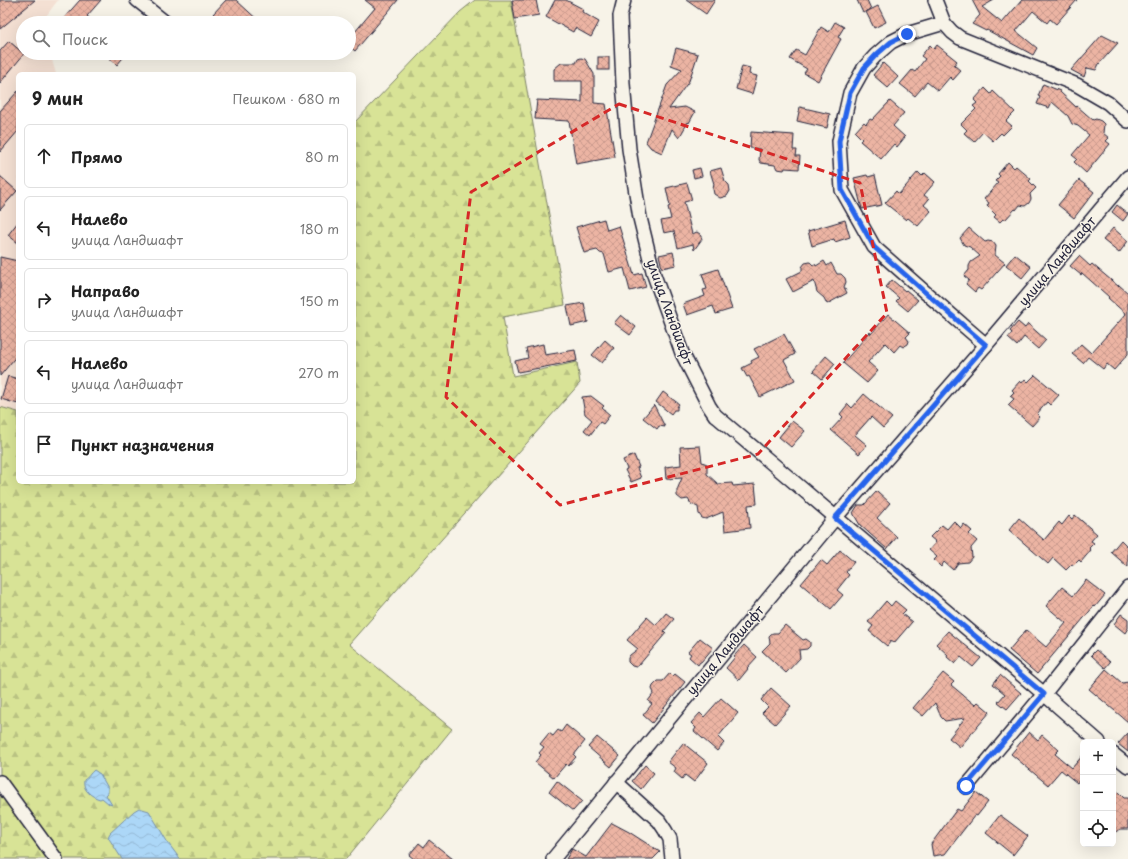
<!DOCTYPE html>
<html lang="ru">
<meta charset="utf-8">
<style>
body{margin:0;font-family:"Playpen Sans",sans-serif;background:#f2f2f2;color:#222}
.controls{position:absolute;right:12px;bottom:12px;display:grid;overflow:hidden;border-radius:6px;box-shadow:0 4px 16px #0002}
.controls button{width:36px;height:36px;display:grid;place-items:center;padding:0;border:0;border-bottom:1px solid #e0e0e0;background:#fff;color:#222;font:20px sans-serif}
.stop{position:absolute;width:12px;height:12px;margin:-9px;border:3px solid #2563eb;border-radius:50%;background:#fff}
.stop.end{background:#2563eb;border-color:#fff;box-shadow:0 1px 4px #0008}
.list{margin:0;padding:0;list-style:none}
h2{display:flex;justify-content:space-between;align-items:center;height:52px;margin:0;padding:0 16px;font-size:17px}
h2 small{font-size:13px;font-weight:400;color:#767676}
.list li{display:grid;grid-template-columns:26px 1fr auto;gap:12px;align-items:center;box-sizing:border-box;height:64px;margin:0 8px 8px;padding:0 8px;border:1px solid #e0e0e0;border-radius:6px}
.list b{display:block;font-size:15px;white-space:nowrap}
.list p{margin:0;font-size:13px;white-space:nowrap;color:#767676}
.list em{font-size:13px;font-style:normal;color:#767676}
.icon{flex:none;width:22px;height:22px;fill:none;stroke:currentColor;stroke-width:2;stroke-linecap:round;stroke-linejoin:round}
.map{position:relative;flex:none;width:1128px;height:859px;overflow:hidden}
.search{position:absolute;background:#fff;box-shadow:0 4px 16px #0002;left:16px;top:16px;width:340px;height:44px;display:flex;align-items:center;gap:10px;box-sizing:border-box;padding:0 14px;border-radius:22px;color:#767676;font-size:15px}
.panel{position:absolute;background:#fff;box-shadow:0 4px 16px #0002;left:16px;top:72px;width:340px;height:412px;border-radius:6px}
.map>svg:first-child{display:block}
</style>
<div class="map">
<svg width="1128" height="859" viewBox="0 0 1128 859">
<defs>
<pattern id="forest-firs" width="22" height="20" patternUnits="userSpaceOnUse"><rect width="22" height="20" fill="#d8e396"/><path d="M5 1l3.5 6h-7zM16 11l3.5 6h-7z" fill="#b9c282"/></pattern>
<pattern id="water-waves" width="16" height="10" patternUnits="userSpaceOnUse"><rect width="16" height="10" fill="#acd7f7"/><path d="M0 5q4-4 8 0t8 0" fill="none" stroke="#94b8d5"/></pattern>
<pattern id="building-cross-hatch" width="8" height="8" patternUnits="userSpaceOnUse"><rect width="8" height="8" fill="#ecb4a3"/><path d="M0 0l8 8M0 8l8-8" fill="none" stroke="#ca9a8d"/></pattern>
</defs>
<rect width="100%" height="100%" fill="#f7f3e8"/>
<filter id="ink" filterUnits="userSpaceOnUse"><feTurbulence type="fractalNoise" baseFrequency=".025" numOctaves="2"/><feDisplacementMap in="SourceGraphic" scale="8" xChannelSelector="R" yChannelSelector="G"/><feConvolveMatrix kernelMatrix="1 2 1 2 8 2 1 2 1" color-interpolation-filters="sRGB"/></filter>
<g filter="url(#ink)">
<polygon fill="#f4e0d3" points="0,0 58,0 41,23 23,23 23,53 50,53 56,74 18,74 18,412 0,407"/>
<polygon fill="url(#forest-firs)" stroke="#7d8268" points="475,0 511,0 565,305 503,317 513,376 577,362 580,383 349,644 452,729 346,859 0,859 0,407 18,412 18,482 354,482 354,123 460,12"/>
<g fill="url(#water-waves)" stroke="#758fac">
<path d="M 94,770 L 100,774 L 108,788 L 108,793 L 106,795 L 112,805 L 109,804 L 102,798 L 100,799 C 92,797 82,790 84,780 C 88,778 90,773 94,770 Z"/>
<polygon points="139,808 149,811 168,843 180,859 122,859 120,856 108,837 110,833 134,811"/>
</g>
<g fill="url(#building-cross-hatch)" stroke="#22223b">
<polygon points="0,0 35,0 0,29"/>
<polygon points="80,0 101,0 87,16 95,23 70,23 64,18"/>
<polygon points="226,0 236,0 261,23 224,23 213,14"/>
<polygon points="365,0 398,0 355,51 349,46 349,39 375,8"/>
<polygon points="512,0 536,0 539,15 515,19"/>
<polygon points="555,0 566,0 583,9 582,12 599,22 591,37 575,28 573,32 546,17"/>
<polygon points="686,0 715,0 706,14"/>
<polygon points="857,0 867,0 871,9 863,13"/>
<polygon points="972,0 994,0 982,7 1002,23 1022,0 1077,0 1056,24 1050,19 1047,23 1033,11 1016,31 1037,48 1033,55 987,30 986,31 972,24 980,15"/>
<polygon points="878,6 886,22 874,28 866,12"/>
<polygon points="835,22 844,27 838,37 841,39 818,81 804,73 807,69 790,59 796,50 805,55 821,27 829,32"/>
<polygon points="1102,35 1118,43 1099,64 1096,70 1087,68 1084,77 1071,70"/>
<polygon points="9,41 24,54 0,83 0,51"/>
<polygon points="930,45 934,49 937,45 957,61 954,65 961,71 953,80 950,77 938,91 927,82 915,96 900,84 912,70 915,72 925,59 921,56"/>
<polygon points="676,48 698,54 689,81 669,109 685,107 695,112 689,123 688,122 679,138 672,129 662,153 651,148 646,142 667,85 682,69 671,65"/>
<polygon points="104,53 127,53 117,65"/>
<rect x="598" y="57" width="11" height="13"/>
<polygon points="581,58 585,59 594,74 594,103 606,104 615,157 576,164 569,121 535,119 537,100 582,102 582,81 554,81 554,69 561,63 576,63 578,59"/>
<polygon points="883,63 898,77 888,88 873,75"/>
<polygon points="742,66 750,68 749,74 757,76 752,94 736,89"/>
<polygon points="1043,84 1060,91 1060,92 1076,107 1077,106 1093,120 1096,119 1101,121 1104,124 1103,133 1109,138 1106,141 1110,144 1086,173 1074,162 1077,159 1072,155 1089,135 1078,126 1072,124 1068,116 1052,102 1049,108 1037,104 1040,97 1038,96"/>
<polygon points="985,88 991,94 993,91 1015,112 1006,121 1012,126 1003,135 1001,133 993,141 983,132 974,142 964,133 967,130 961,124 976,109 973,106 977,103 974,100"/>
<polygon points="18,91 18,131 0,152 0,111"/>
<polygon points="890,101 904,113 893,126 905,137 897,147 894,144 881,159 860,141 862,139 855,132 864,122 866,124 870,119 872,120"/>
<polygon points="800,107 830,114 827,128 797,121"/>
<polygon points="751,132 794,135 793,150 797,150 796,156 800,156 799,169 785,168 784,170 777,169 775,165 761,163 759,160 760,149 750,148"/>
<polygon points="1008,162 1014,168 1016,166 1031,179 1029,181 1036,188 1030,194 1031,199 1029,203 1025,206 1020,205 1016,210 1015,209 1005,220 1003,219 1000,222 994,217 996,215 987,206 989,203 984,199 998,183 995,181 1000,176 998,174"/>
<polygon points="700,168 702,176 694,178 692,170"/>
<polygon points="721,168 725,181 729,185 730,191 727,196 720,198 714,194 713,189 714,184 710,171"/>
<polygon points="918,172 922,176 925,173 935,182 924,195 929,199 924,205 931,211 918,226 908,218 906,220 885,203 896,191 899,194"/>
<polygon points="867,175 868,177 875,175 882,205 862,209 854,178"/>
<polygon points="0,176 17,191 0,210"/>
<polygon points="1079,180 1094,192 1074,218 1058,205"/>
<polygon points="687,183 692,200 684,202 692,234 697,232 700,234 702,239 694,250 693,244 678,248 674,231 664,233 661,221 671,219 668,207 670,206 666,188"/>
<polygon points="1117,205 1128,214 1123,221 1112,212"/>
<polygon points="604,219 607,230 619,226 634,275 642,273 646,287 630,291 624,268 609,272 604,254 600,253 597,250 584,253 576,227"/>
<polygon points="845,220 850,237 835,242 834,239 812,246 808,231"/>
<polygon points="18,222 18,243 8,235"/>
<polygon points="969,228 985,242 988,241 993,242 996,246 995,255 1005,263 981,290 978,288 975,292 966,284 969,280 964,276 969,270 969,266 971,262 980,256 970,247 964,245 960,238"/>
<polygon points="1113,228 1128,241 1119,253 1103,240"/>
<polygon points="673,252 676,265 662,268 659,255"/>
<polygon points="1015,254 1031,267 1022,278 1006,265"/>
<polygon points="1079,256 1090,266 1092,264 1118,286 1119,285 1128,293 1128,354 1114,370 1107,364 1103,369 1088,357 1083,363 1072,354 1081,344 1091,353 1126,314 1108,298 1109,297 1082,273 1081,275 1070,266"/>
<polygon points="0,257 18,261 18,354 0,376"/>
<polygon points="824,261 827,266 831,263 837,274 841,274 845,278 846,282 844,287 847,293 827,304 824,298 817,292 814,281 793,292 786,279 802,271 802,267 805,263 810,262 813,265 815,264 816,266"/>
<polygon points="718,269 732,309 716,314 713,306 687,315 683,304 705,296 703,290 707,289 702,274"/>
<polygon points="892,280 905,291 906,290 918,300 908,311 896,301 899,298 886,287"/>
<polygon points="584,303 588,322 571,326 567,306"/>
<polygon points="888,314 910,333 906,337 909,341 908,344 903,347 900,345 894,352 885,343 868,362 878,371 867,383 843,363 870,332 871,334"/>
<polygon points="621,315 636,327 630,335 614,323"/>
<polygon points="1018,322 1025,328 1028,324 1046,340 1038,349 1024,337 1017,346 1008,338 1012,333 1010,331"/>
<polygon points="784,334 795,354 784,360 795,380 760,397 749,376 747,377 742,368 752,363 751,361 759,357 754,349"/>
<polygon points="605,340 614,348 602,363 592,355"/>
<polygon points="543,344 545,355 575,350 577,361 518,372 515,361 528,358 526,348"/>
<polygon points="826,356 835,364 822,379 813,371"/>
<polygon points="1035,375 1059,395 1050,405 1047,402 1037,414 1040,417 1032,426 1008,405 1014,399 1010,396 1014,392 1012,390 1020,381 1022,383 1025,379 1028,382"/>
<polygon points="8,376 18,379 18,404 1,399"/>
<polygon points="663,392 679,404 677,407 677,410 674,410 671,414 656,402"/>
<polygon points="864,394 892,418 883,428 871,417 855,435 867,445 859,454 831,430 843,417 840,414 848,404 852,408"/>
<polygon points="591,396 604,406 602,408 610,415 603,424 600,422 590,435 584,430 592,420 585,414 582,397"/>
<polygon points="654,405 665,427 659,426 657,429 643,418"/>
<polygon points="792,421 805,431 791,447 779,437"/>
<polygon points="700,446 702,462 707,464 707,474 718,484 732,483 733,486 755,484 757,504 748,505 750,528 725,531 723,512 706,519 702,518 699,514 698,507 691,504 688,499 682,500 677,496 677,490 682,478 666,479 665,467 681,465 680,447"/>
<polygon points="634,455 639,467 637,468 641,478 631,482 625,470 627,469 623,460"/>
<polygon points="877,491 890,503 877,518 897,537 887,549 860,525 853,513 858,505 864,505"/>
<polygon points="1075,515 1097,534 1091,541 1094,543 1089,548 1091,550 1081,562 1079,560 1074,565 1072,564 1066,570 1053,558 1048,564 1009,530 1019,518 1044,540 1059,522 1062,525 1069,516 1072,519"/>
<polygon points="954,521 961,528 964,524 972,531 969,534 977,541 971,548 972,557 968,562 958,563 953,570 944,562 941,567 934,560 937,557 929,550 936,542 930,537 942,525 947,529"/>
<polygon points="1121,540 1128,547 1128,567 1111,552"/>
<polygon points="840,550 854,562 846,572 849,575 837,590 843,595 831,609 801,584 821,560 827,565"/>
<polygon points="1086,580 1105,595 1095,607 1094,606 1037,674 1009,650 1026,630 1046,647 1066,623 1046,606 1062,587 1073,596"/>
<polygon points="886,601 891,606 895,601 906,610 902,614 912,622 894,643 891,641 887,646 869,631 873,626 868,622"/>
<polygon points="666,613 674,619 664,631 666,633 639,665 636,667 632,666 628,662 628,658 630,655 638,649 627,640 647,617 656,625"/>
<polygon points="1121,614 1128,619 1128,628 1125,633 1114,624"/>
<polygon points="785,625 803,640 806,639 810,642 810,646 807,649 799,650 800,658 786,673 762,651 770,643 769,636 771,634 773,633 778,633"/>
<polygon points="948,631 981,658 973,667 961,657 955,664 947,657 948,655 936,644"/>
<polygon points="700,638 713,648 701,662 700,662 698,665 689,657 691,654 688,652"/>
<polygon points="744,645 757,657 747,668 748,669 739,680 726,668 735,657 734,656"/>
<polygon points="1096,650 1110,662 1105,668 1091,655"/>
<polygon points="1106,669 1122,683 1128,682 1128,722 1089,689"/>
<polygon points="670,673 673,676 675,674 685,682 652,723 643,715 652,704 648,701 654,693 652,689 653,686 658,681 663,681"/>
<polygon points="943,673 954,682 951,685 975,705 978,702 990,712 960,747 949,738 965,718 945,721 941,717 935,703 923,716 913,708"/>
<polygon points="1000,675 1021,693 1007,709 998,702 1005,694 993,684"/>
<polygon points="771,688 791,706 775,724 762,713 768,707 761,700"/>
<polygon points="721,698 738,713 718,737 724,743 717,751 694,731 696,728 691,723 700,713 704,717"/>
<polygon points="566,725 585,741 574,755 576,757 568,766 566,764 554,778 535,762 541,755 539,753 544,747 540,744 549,733 553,736 558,730 561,732"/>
<polygon points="1029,732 1038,740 1042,735 1059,750 1055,754 1072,768 1083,755 1083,776 1077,783 1061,770 1048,785 1011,754"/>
<polygon points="1128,733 1128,752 1118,744"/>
<polygon points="597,737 620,756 611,767 588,747"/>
<polygon points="683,743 708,763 694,782 685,775 682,779 674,772 676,768 668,762"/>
<polygon points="645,765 654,773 641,789 632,781"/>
<polygon points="557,781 582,801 573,811 549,792"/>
<polygon points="1113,787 1124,798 1128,798 1128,829 1121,829 1113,833"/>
<polygon points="976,792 988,802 977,816 975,815 945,854 933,856 931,844 957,809 961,811"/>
<polygon points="1000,815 1028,836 1013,855 986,833"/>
<polygon points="612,823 629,832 660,852 653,859 566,859 572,849 586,857"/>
<polygon points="429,840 453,859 414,859 409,855 419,843 424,847"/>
</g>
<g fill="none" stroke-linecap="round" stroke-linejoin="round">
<defs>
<g id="minor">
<polyline points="137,0 166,23"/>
<polyline points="624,0 620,16 623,84 629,149 640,218 654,275 682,353 709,406 715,415 1044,694 1128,588"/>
<polyline points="935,0 944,23 952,32 960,38 1077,85 1108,103 1128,121"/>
<polyline points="944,23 907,34 891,42 876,55 864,68 850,93 839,141 842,190 874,247 926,293 986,345"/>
<polyline points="1113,754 1128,766"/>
<polyline points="0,782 56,859"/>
<polyline points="616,782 659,821 665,830 670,839 672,859"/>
<polyline points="966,787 1044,694 1099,742"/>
<polyline points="553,859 835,518 986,345 1128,177"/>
</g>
</defs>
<use href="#minor" stroke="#22223b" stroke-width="16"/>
<use href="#minor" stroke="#f7f3e8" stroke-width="13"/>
</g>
</g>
<g fill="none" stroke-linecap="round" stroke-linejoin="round" filter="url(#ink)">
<polyline stroke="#2563eb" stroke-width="5" points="907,34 891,42 876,55 864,68 850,93 839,141 842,190 874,247 926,293 986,345 835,518 1044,694 966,786"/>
</g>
<path fill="none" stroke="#d62828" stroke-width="3" stroke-dasharray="8 5" stroke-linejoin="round" d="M 619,104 L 860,183 L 887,313 L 758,454 L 560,505 L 446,397 L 471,192 Z"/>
<g text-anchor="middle" stroke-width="3" stroke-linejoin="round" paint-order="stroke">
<g font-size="13" fill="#22223b" stroke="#f7f3e8">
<text transform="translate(1057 261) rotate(-50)" y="5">улица Ландшафт</text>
<text transform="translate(670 312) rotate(70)" y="5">улица Ландшафт</text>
<text transform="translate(725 650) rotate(-50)" y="5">улица Ландшафт</text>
</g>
</g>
</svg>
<div class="controls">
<button>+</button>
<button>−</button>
<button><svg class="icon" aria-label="locate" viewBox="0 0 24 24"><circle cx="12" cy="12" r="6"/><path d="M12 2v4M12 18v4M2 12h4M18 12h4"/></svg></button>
</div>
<div class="stop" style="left:966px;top:786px"></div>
<div class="stop end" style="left:907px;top:34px"></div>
<div class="search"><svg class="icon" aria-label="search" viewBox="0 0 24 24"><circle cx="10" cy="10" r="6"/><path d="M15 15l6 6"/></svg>Поиск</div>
<section class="panel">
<h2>9 мин<small>Пешком · 680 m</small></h2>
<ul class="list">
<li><svg class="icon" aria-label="ahead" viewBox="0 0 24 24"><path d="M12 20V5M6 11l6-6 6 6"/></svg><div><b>Прямо</b></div><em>80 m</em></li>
<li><svg class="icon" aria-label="left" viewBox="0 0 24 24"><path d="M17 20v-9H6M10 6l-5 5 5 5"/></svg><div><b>Налево</b><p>улица Ландшафт</p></div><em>180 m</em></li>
<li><svg class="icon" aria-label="right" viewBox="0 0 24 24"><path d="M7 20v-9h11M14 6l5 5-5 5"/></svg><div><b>Направо</b><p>улица Ландшафт</p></div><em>150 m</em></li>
<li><svg class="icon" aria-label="left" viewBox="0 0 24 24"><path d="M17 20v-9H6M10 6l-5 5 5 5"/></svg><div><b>Налево</b><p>улица Ландшафт</p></div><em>270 m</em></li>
<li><svg class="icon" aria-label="arrive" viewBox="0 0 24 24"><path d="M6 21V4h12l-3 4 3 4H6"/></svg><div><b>Пункт назначения</b></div></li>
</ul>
</section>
</div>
